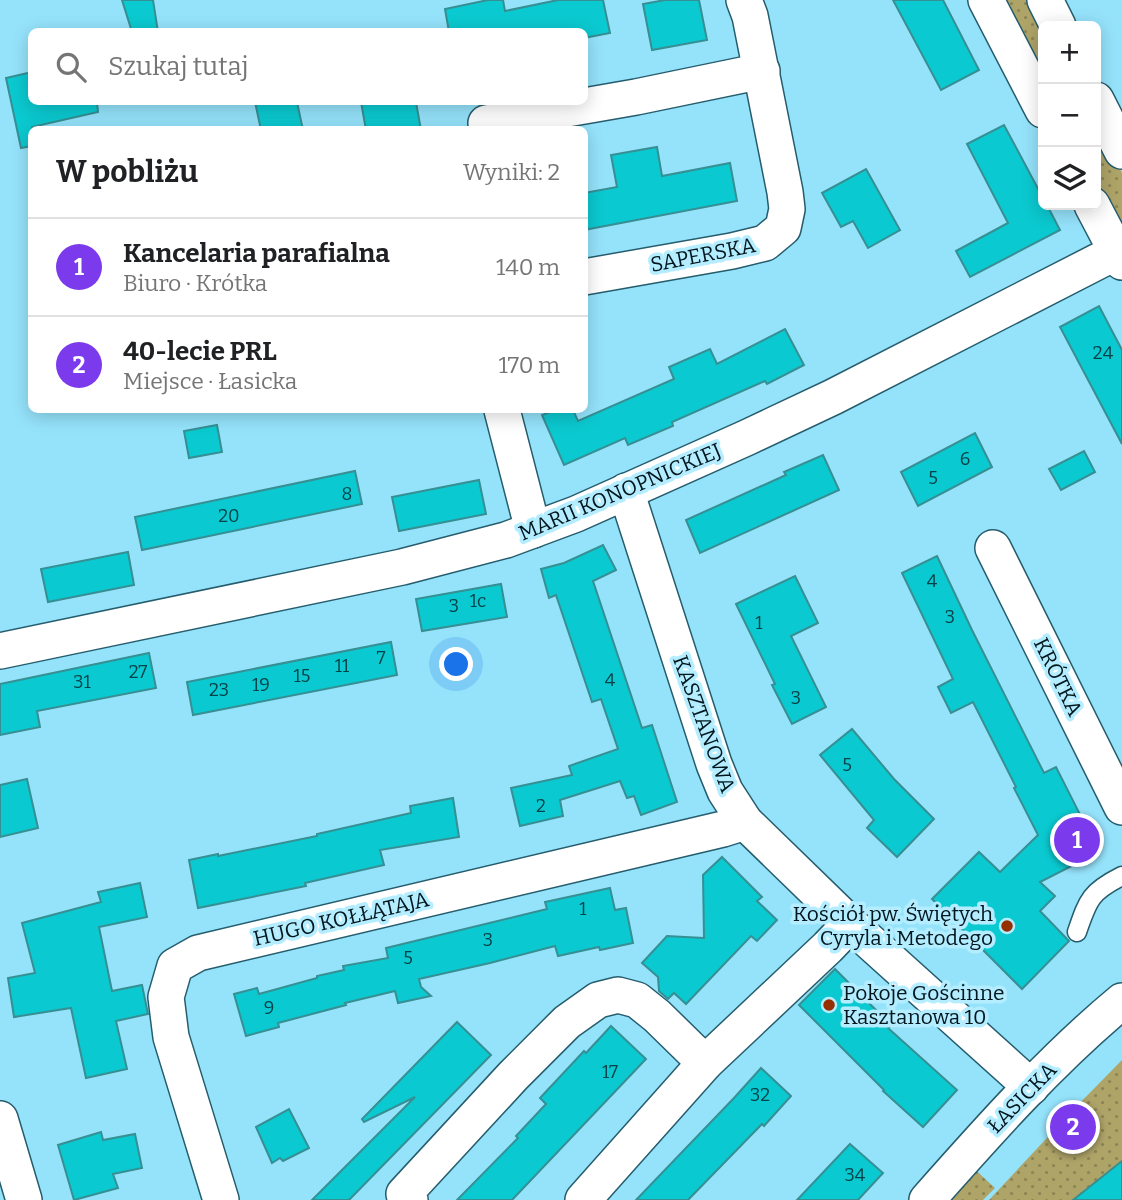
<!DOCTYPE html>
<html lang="pl">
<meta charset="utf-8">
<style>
body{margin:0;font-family:Bitter,serif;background:#f2f2f2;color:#202124}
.controls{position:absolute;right:21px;top:21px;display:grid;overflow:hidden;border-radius:10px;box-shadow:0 4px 18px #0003}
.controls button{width:63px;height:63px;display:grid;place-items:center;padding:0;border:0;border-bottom:2px solid #e0e0e0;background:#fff;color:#202124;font:35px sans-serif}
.you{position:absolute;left:457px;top:665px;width:24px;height:24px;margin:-18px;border:5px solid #fff;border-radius:50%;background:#1a73e8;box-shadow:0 0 0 10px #1a73e833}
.badge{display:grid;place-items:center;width:46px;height:46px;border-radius:50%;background:#7c3aed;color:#fff;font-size:23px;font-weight:700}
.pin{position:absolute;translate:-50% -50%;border:4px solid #fff;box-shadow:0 2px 7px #0006}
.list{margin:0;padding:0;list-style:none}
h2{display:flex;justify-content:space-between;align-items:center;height:91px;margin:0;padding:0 28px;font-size:30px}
h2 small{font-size:23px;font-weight:400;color:#757577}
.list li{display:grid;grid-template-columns:46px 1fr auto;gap:21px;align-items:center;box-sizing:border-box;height:98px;padding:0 28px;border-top:2px solid #e0e0e0}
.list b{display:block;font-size:26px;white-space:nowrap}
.list p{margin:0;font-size:23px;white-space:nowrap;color:#757577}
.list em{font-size:23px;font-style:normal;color:#757577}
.icon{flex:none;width:38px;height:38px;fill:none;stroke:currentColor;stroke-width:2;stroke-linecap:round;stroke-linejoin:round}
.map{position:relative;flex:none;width:1122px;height:1200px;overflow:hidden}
.search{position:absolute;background:#fff;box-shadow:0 4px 18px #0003;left:28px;top:28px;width:560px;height:77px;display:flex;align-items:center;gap:18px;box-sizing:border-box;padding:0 24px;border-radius:10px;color:#757577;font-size:26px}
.panel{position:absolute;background:#fff;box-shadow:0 4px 18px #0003;left:28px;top:126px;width:560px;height:287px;border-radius:10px}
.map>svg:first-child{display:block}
</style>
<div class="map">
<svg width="1122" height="1200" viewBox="0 0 1122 1200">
<defs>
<pattern id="grass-dots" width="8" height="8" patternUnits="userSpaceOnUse" patternTransform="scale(1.75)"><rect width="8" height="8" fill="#aea468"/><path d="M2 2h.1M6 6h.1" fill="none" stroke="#8b8555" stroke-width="1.8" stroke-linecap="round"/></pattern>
</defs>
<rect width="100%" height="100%" fill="#95e3fb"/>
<g fill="url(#grass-dots)">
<polygon points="1002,0 1032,0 1043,26 1043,81"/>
<polygon points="1096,122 1122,173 1122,226 1115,221 1096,183"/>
<polygon points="1122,1060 1122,1161 1083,1192 1089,1200 989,1200 1060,1124 1068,1129 1075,1121 1069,1114"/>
<polygon points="967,1162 995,1188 983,1200 945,1200"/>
</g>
<g fill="#0bc9d0" stroke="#368f93" stroke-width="2">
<polygon points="122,0 153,0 158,32 132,32"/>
<polygon points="488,0 503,0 505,11 558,0 603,0 610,33 584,38 584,32 449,32 445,9"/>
<polygon points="665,0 699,0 707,40 652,50 643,4"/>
<polygon points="893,0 943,0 979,70 941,90"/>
<polygon points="32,72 32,102 97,102 98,112 32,127 32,146 21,148 6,78"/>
<polygon points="255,102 297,102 303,130 261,130"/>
<polygon points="361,102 416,102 421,130 366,130"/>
<polygon points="1004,125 1043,198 1043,205 1047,205 1060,230 970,277 956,251 1008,223 967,144"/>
<polygon points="657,147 662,176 730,163 737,201 584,230 584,193 617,187 611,155"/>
<polygon points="866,169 900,230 868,248 853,221 841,227 822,193"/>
<polygon points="1099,306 1122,350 1122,444 1060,327"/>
<polygon points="785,329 804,365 767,384 765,381 672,422 673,426 628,445 625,438 564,465 542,415 555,410 573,410 578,421 674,379 669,367 710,349 717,364"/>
<polygon points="217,425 222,452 189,458 184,431"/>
<polygon points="975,433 992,467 918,506 901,472"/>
<polygon points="1084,451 1095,472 1061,490 1049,469"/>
<polygon points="823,455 839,490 700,553 686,520 786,475 784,472"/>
<polygon points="355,471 362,504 142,550 135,517"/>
<polygon points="479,480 486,514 399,531 392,497"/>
<polygon points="603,545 616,570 593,581 642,728 652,725 677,802 641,815 634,796 627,798 620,781 560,800 563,816 520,826 511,788 572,775 569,766 618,749 601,699 592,702 556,595 549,598 541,569 564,563"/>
<polygon points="128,552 134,585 48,602 41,569"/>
<polygon points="937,556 972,630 1044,773 1056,767 1099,852 1040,882 1055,896 1040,911 1069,941 1022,989 932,899 979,852 1000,872 1038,835 1014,788 1016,787 973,702 951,713 938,687 953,679 902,573"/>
<polygon points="795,576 818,623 791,636 826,707 792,724 772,685 775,684 736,604"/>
<polygon points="501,584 507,617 422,631 416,599"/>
<polygon points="391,642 397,675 193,715 187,682"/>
<polygon points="149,653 156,688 37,711 40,727 0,735 0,684"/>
<polygon points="852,729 894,779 934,819 897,857 867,828 874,820 820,755"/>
<polygon points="27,779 38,828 0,837 0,785"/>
<polygon points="453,798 459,837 380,850 384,865 305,883 306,886 198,908 189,860 218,854 218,856 317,836 317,834 411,813 410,806"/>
<polygon points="722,857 762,897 757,901 777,920 757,941 751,936 686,1004 674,993 668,999 659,991 658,977 642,963 667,936 704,938 703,875"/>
<polygon points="140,883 147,917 99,927 112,991 142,985 148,1014 116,1021 127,1069 86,1078 71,1008 14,1017 8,978 35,973 22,923 101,902 98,892"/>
<polygon points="610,888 615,910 626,908 633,943 600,950 599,947 558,956 555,946 490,963 419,979 421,987 431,996 398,1003 395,991 345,1003 346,1005 278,1023 279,1027 246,1036 234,994 257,988 259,994 317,978 317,976 344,970 343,966 388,958 386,948 547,909 545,902"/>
<polygon points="835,969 891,1025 888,1028 957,1090 923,1127 883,1091 884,1090 799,1005"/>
<polygon points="457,1022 491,1055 349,1200 312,1200 415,1097 364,1122 362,1119"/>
<polygon points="611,1026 646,1059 512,1200 457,1200 518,1138 516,1136 546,1104 540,1098 584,1051 586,1053"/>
<polygon points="761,1068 791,1096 764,1126 762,1124 688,1200 636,1200 734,1098"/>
<polygon points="289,1109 309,1148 283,1161 280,1158 272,1163 256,1127"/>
<polygon points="101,1132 103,1140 135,1134 142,1168 113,1174 118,1188 74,1200 58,1145"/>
<polygon points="850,1144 883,1173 858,1200 797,1200"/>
<polygon points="1122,1161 1122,1200 1073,1200"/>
</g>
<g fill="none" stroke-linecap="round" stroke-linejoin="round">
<defs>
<path id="service" d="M 1077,932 C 1088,900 1090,892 1122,876"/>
<g id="minor">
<polyline points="986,0 1043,110"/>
<polyline points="1045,0 1058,26"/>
<polyline points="1096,100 1122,151"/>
<polyline points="486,123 636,97 762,71"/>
<polyline points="1092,205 1122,262"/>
<polyline points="584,277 732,251 765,243 783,228 787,209 785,192 750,16 744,0"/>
<polyline points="502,410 533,530"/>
<polyline points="626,491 714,764 725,791 745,822 850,924 1031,1087"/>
<polyline points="993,548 1122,807"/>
<polyline points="0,651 402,567 506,540 576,514 746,438 833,397 1122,249"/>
<polyline points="0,1119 24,1200"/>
<polyline points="221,1200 171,1037 166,997 175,966 198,953 723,829 745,822"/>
<polyline points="410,1200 404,1194 513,1076 567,1022 598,1000 618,995 637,1000 657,1016 705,1063"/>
<polyline points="583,1200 705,1063 828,947 850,924"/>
<path d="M 927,1200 C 988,1131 1051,1060 1122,1001"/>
</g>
</defs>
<use href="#service" stroke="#265d6d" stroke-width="21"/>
<use href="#minor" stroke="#265d6d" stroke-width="38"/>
<use href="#service" stroke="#fff" stroke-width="18"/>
<use href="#minor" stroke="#fff" stroke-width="35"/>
</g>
<g fill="#952f00" stroke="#b4edff" stroke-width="2.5">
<circle cx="1007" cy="926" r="7"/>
<circle cx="829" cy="1005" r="7"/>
</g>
<g text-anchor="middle" stroke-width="7" stroke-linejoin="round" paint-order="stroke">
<g font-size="18" fill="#04434a">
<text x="1103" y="359">24</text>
<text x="965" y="465">6</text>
<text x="933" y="484">5</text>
<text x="347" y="500">8</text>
<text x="229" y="522">20</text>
<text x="932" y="587">4</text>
<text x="478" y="607">1c</text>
<text x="454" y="612">3</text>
<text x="950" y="623">3</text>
<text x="759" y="629">1</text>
<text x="381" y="664">7</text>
<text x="342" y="672">11</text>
<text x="138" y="678">27</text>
<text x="302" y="682">15</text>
<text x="610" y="686">4</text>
<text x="82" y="688">31</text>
<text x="261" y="691">19</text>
<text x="219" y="696">23</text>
<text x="796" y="704">3</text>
<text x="847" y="771">5</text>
<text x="541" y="812">2</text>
<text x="583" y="915">1</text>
<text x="488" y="946">3</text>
<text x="408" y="964">5</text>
<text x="269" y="1014">9</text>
<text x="610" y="1078">17</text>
<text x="760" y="1101">32</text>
<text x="855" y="1181">34</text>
</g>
<g font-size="21" fill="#02161d" stroke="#b4edff">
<text transform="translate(703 255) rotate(-11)" y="7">SAPERSKA</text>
<text transform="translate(620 492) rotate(-23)" y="7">MARII KONOPNICKIEJ</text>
<text transform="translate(1058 677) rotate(64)" y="7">KRÓTKA</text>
<text transform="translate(704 724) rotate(70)" y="7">KASZTANOWA</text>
<text transform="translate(341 919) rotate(-13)" y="7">HUGO KOŁŁĄTAJA</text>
<text transform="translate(1022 1098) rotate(-46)" y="7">ŁASICKA</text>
</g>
<g font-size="21" fill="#02161d" stroke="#b4edff" text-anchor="end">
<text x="993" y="921">Kościół pw. Świętych<tspan x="993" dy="24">Cyryla i Metodego</tspan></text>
<text x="843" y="1000" text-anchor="start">Pokoje Gościnne<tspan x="843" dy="24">Kasztanowa 10</tspan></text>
</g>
</g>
</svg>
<div class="controls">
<button>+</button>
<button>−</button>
<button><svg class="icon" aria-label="layers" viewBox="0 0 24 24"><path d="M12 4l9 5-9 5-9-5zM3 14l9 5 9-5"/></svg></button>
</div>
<div class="you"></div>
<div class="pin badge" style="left:1077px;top:840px">1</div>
<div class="pin badge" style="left:1073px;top:1127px">2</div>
<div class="search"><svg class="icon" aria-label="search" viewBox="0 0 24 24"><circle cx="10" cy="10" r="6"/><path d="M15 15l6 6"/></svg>Szukaj tutaj</div>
<section class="panel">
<h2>W pobliżu<small>Wyniki: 2</small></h2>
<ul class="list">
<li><span class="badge">1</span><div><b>Kancelaria parafialna</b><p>Biuro · Krótka</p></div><em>140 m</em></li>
<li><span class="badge">2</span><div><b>40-lecie PRL</b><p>Miejsce · Łasicka</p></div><em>170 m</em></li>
</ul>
</section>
</div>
